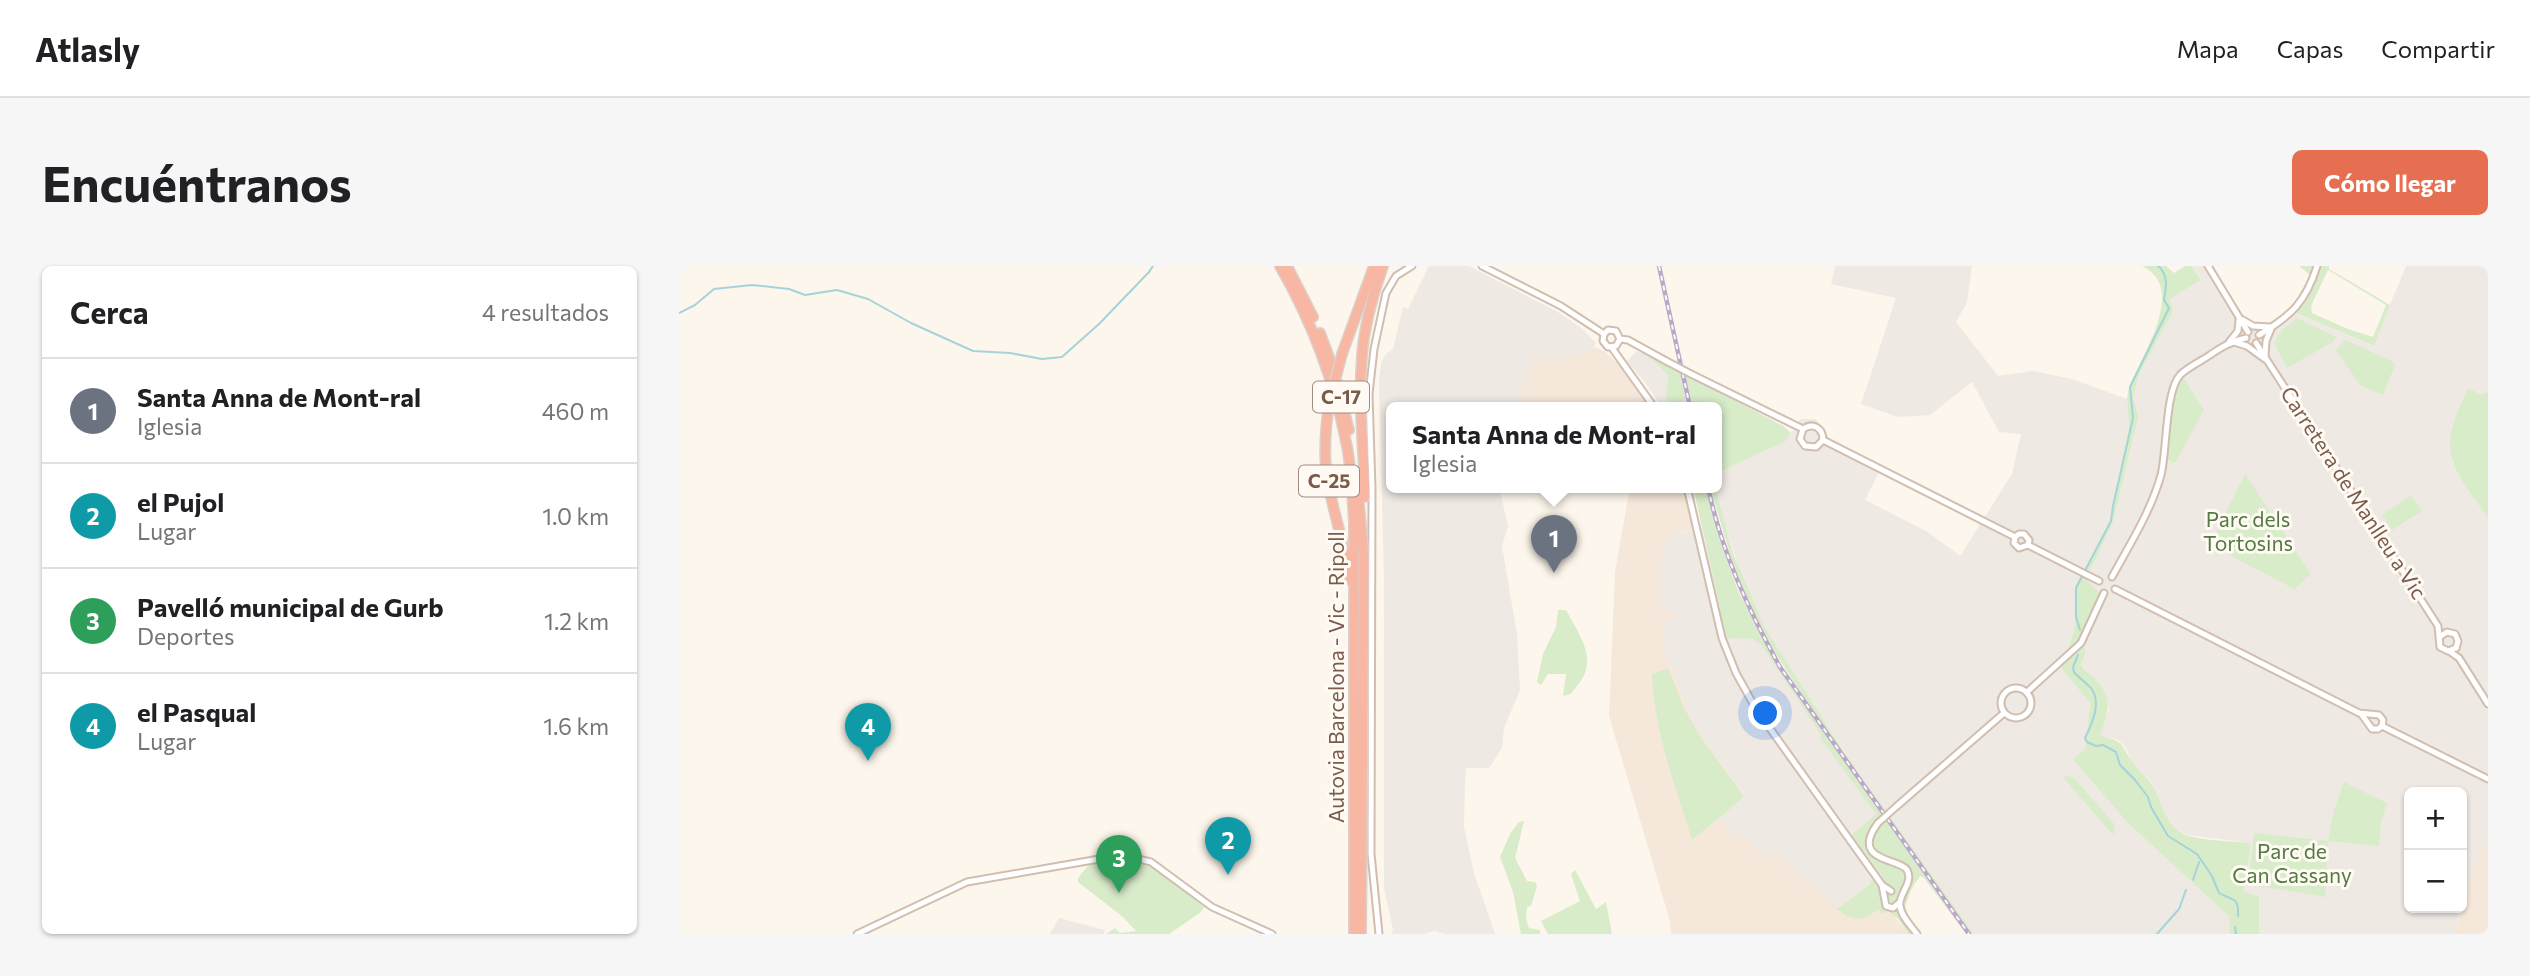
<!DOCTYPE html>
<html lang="es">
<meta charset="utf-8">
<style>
body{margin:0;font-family:Commissioner,sans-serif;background:#f6f6f6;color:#202124}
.controls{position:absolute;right:21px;bottom:21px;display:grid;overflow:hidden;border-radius:10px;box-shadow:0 2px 5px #0004}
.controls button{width:63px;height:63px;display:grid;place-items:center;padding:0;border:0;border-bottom:2px solid #e0e0e0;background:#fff;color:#202124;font:35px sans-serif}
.you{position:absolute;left:1087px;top:448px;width:24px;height:24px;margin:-18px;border:5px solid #fff;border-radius:50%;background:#1a73e8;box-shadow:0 0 0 10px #1a73e833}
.badge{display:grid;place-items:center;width:46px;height:46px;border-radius:50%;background:#e76f51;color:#fff;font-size:23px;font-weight:700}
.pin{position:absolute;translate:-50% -58px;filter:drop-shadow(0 2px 4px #0008)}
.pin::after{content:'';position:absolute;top:37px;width:24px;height:21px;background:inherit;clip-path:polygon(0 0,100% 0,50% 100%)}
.popup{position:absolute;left:707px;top:136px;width:336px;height:91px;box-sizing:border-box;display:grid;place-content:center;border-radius:10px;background:#fff;filter:drop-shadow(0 2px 5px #0005);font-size:23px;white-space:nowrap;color:#757577}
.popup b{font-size:26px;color:#202124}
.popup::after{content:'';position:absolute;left:50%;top:100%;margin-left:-14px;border:14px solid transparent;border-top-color:#fff}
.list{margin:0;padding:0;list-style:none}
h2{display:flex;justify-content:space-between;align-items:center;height:91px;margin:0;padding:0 28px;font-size:30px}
h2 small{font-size:23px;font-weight:400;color:#757577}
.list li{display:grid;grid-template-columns:46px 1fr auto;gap:21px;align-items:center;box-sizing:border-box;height:105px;padding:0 28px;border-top:2px solid #e0e0e0}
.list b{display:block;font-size:26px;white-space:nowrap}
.list p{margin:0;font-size:23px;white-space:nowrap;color:#757577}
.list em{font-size:23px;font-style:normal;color:#757577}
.map{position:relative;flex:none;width:1809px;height:668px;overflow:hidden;border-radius:10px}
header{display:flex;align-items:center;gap:42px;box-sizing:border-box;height:98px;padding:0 35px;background:#fff;border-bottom:2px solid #e0e0e0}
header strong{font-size:33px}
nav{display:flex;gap:38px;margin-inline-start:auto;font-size:24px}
.intro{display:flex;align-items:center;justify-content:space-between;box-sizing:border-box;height:168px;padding:0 42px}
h1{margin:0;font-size:49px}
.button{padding:18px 32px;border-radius:10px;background:#e76f51;color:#fff;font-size:24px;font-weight:700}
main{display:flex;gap:42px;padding:0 42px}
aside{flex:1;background:#fff;border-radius:10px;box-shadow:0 2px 5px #0004}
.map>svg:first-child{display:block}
</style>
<header>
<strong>Atlasly</strong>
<nav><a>Mapa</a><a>Capas</a><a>Compartir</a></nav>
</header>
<div class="intro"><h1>Encuéntranos</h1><a class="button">Cómo llegar</a></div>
<main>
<aside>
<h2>Cerca<small>4 resultados</small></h2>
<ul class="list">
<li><span class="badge" style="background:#6b7280">1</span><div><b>Santa Anna de Mont-ral</b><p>Iglesia</p></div><em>460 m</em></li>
<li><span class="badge" style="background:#0f9aa8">2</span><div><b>el Pujol</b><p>Lugar</p></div><em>1.0 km</em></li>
<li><span class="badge" style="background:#2e9e5b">3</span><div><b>Pavelló municipal de Gurb</b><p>Deportes</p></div><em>1.2 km</em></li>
<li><span class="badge" style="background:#0f9aa8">4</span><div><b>el Pasqual</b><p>Lugar</p></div><em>1.6 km</em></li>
</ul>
</aside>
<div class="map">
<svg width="1809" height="668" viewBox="0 0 1809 668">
<rect width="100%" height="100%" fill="#fdf6ec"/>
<g fill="#f5e8da">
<polygon points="916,81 927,86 944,103 971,141 836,141 855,91 877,92 896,90"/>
<polygon points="951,221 1004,221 1014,264 988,269 982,344 995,342 996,352 987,389 1015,460 1066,531 1040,554 1089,591 1102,591 1126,614 1145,624 1158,642 1195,617 1203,647 1207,645 1212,646 1229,668 992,668 991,655 930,450 936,306"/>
<polygon points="1809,572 1809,668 1776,668 1789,617 1800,587"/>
</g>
<g fill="#efe9e4">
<polygon points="750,0 790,0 879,46 901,61 917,77 913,83 896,90 877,92 855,91 836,141 712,141 712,221 820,221 829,260 823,280 838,368 841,424 825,462 823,482 810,502 787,502 786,518 785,561 795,607 816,668 766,668 756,665 745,668 712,668 714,663 705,623 705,310 700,118 702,97 707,88 714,83 724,41 729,43"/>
<polygon points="1156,0 1293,0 1288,36 1277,56 1319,110 1354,105 1393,113 1448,133 1450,161 1431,255 1396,320 1396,361 1382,402 1411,437 1406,483 1450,558 1551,650 1551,668 1295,668 1165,486 1085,360 1065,317 1041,244 1036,221 1038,221 1038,207 1107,175 1121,153 1137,153 1149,171 1203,200 1186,234 1249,266 1281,290 1333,208 1342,168 1320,166 1293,116 1251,149 1219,151 1182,138 1217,32 1152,18"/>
<polygon points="1512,0 1524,0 1531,9 1536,6 1561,47 1577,60 1589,60 1612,45 1694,80 1727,0 1809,0 1809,126 1801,128 1789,123 1773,195 1809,252 1809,572 1800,587 1783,638 1783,526 1730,526 1730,642 1782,642 1776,668 1580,668 1580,631 1565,626 1572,577 1508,569 1498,564 1488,551 1473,517 1454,498 1447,482 1439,474 1420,469 1430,443 1426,426 1402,398 1407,386 1402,377 1405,312 1417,293 1434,256 1455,141 1454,131 1461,106 1494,46 1490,33 1522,14"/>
<polygon points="958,85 970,90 989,110 986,141 982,141 968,119 948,95"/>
<polygon points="1023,263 1041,343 1064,372 1074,373 1083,380 1197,548 1172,569 1203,611 1158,643 1145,624 1126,614 1102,591 1089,591 1039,553 1066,531 1015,460 987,389 983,354 996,352 995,343 982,344 983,292 988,269"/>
<polygon points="380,652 426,664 425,668 371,668"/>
</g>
<g fill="#d8ecc9" fill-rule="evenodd">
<path d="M 1463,0 L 1487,0 L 1495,7 L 1506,0 L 1512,0 L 1522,14 L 1491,33 L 1494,46 L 1461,106 L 1454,131 L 1459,151 L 1434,256 L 1417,293 L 1405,312 L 1423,329 L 1402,377 L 1407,386 L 1402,398 C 1405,404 1409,406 1414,411 C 1435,432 1430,444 1421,469 C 1449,477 1440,479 1456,499 C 1461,506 1469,512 1474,520 C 1483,536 1487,561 1507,569 C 1524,575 1553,575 1572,577 L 1565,626 L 1580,630 L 1580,668 L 1551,668 L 1550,650 L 1450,558 L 1394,493 L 1406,483 L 1411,437 L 1382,402 L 1396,361 L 1396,320 L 1431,255 L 1450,161 L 1448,133 L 1450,121 C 1463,89 1509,21 1463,0 Z"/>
<path d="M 1620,0 L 1650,0 L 1650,3 L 1711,39 L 1695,80 L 1612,45 L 1618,38 L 1632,10 ZM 1649,4 L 1707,39 L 1694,71 L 1669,63 L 1633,47 L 1632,40 Z"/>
<polygon points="1618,52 1657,71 1654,76 1608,102 1595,77 1603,64"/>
<polygon points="1666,74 1713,95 1716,99 1704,129 1681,119 1657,84"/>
<polygon points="970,90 1001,105 1008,141 986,141 989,110"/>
<polygon points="1005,107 1104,160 1112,167 1107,175 1038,207 1038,141 1013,141"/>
<polygon points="1502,108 1525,144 1496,197 1485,192 1491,136"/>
<path d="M 1789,122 L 1801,128 L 1809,126 L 1809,252 C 1792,226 1763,197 1773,164 C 1776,150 1783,136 1789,122 Z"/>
<polygon points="1566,208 1632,308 1615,323 1531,279"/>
<path d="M 1014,221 L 1027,221 L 1041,275 L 1059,325 L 1100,402 L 1287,668 L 1245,612 L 1241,610 L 1233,622 L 1226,640 L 1230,652 L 1242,668 L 1229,668 L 1219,653 L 1209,645 L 1203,648 L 1199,643 C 1184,656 1173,656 1158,643 L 1192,618 L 1191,616 L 1193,614 L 1196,616 L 1203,611 L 1172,569 L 1197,548 L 1141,472 L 1143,470 L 1083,380 L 1074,373 L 1045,372 L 1039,344 L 1041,342 Z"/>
<polygon points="1031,221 1036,221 1054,287 1085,360 1165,486 1295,668 1292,668 1154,476 1082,365 1056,305"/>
<polygon points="1732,229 1743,245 1713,264 1703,249"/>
<path d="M 879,344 L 887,344 C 901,370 921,395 897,421 C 893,427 891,429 884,430 L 887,408 L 869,408 L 862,419 L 858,416 L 864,388 L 877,361 Z"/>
<path d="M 989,402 L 1005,442 L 1021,470 L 1065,531 L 1013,574 C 996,519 975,465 973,408 Z"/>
<polygon points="1390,510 1396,513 1436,559 1435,567 1433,568 1384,511"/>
<polygon points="1665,516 1708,537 1702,556 1700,580 1649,575 1646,631 1569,618 1575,567 1649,575 1655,544"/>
<polygon points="845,555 836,592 848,615 856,616 858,620 852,640 848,641 847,653 850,662 861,664 861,668 842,668 834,626 821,591 832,566 840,556"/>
<path d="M 430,593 C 476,592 491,614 525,641 L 522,646 L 490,668 L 427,668 L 436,662 L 441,667 L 457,665 L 444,651 L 399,616 L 399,612 L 412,596 Z"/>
<polygon points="896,604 917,643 927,636 933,668 869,668 862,655 901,635 892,608"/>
</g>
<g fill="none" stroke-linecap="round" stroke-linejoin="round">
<g stroke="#a5d3da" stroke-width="2">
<polyline points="0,47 16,39 35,23 73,19 110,23 126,29 158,24 189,33 232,57 294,85 331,87 363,93 383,91 420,58 470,6 474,0"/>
<path d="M 1401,364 L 1397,351 L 1397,322 L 1432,255 L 1434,240 L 1454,152 L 1451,121 L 1490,42 L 1485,34 C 1487,22 1490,9 1479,0"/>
<path d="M 1399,389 L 1394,401 L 1395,406 C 1400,412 1406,416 1412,422 C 1423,436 1413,458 1406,472 L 1408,476 L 1417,480 L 1424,479 L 1437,486 L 1441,499 L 1456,514 L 1469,531 L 1472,541 L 1489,570 L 1518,588 L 1533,610 L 1540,627 C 1554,635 1560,630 1559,650"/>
<polyline points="1514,614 1520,596"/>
<polyline points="1556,661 1557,668"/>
<polyline points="1478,668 1500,643 1507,624"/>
</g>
<defs>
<g id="tertiary">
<polyline points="803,0 882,40 925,68"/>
<polyline points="1529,0 1569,66"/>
<polyline points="1564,54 1574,60 1591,61"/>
<polyline points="925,68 929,64 937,65 941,73 949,74 989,96"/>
<polyline points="925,68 924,75 929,81 937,80 941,73"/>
<path d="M 1580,69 C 1612,50 1627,36 1638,0"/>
<polyline points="1550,76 1559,65 1560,54"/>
<polyline points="1555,76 1568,80 1586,93"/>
<polyline points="1577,77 1759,360 1761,381 1769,385 1777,382"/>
<polyline points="933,82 975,141"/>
<polyline points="1586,90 1587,75 1592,63"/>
<polyline points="1012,108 1124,163"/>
<polyline points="1124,163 1121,173 1126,180 1137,181 1144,174"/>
<path d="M 1124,163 C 1134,156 1144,162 1144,174"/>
<polyline points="1144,174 1336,271"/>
<polyline points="1008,221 1043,372 1057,407 1077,443 1203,619 1212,625"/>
<polyline points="1336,271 1340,268 1345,268 1350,274 1349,279"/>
<polyline points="1336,271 1335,277 1340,282 1349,279"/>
<polyline points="1349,279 1420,315"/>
<path d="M 1433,311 C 1451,278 1472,245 1482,209 C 1488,185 1486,126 1501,109 C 1508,102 1520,96 1528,91 C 1541,82 1552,75 1567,72"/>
<polyline points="1436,323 1680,447 1700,449 1704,454 1703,460"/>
<polyline points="1762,370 1768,366 1776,368 1779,375 1777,382"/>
<polyline points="1770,385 1780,392 1809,438"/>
<circle cx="1337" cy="437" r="15"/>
<polyline points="1348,426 1402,377 1425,327"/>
<polyline points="1683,449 1693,463 1699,463 1703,460"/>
<polyline points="1703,460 1809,513"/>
<polyline points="1218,540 1325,447"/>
<path d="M 1199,557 C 1170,596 1221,592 1228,604 C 1235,617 1219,628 1221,640 C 1222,650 1232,660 1238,668"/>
<polyline points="1203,619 1207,640 1214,642 1220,637"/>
<polyline points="178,668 288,616 443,589 472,596 533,641 593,668"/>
<polyline points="700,668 692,588 693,222 690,128 695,83 707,27 717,10 733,0"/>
</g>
<g id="motorway">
<path d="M 601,0 C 632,54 655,114 667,176 C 673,202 673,230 675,256 L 675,668"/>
<polyline points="608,0 634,51"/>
<polyline points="641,67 654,102 670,164"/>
<polyline points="663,88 695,0"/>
<path d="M 650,137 C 647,158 645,180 647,202 C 651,240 666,276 671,314"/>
<polyline points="677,206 685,292 682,668"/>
<path d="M 686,231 C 685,184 679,137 683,90 C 685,59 694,29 704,0"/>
</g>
</defs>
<use href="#tertiary" stroke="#d1beb0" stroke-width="9"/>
<use href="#motorway" stroke="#dad1cd" stroke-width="12"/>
<use href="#tertiary" stroke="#fff" stroke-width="5"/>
<use href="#motorway" stroke="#f7b7a3" stroke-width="9"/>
<defs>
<g id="rail">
<polyline points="980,0 1011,141"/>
<path d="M 1029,221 C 1043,287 1069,343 1101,401 L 1290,668"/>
</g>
</defs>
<use href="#rail" stroke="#b9a8c9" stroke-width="4.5"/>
<use href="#rail" stroke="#fffaf3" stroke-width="2" stroke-dasharray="5" stroke-linecap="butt"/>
<defs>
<g id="tertiary-bridge">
<polyline points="989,96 1012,108"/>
<polyline points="1199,557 1218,540"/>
</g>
<polyline id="motorway-bridge" points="650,137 663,88"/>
</defs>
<use href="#tertiary-bridge" stroke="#d1beb0" stroke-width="9" stroke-linecap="butt"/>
<use href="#motorway-bridge" stroke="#dad1cd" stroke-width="12" stroke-linecap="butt"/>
<use href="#tertiary-bridge" stroke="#fff" stroke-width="5"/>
<use href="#motorway-bridge" stroke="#f7b7a3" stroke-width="9"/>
</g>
<g text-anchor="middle" stroke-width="6" stroke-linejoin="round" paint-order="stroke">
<g fill="#fffaf3" stroke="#a28b7f" stroke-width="2">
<rect x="634" y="115.5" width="56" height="31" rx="5"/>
<rect x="620" y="199.5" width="60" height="31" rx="5"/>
</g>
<g font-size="19" font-weight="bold" fill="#7a5c4d">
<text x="662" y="138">C-17</text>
<text x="650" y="222">C-25</text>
</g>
<g font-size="21" fill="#7a5c4d" stroke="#fffaf3">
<text transform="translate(1674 227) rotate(57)" y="7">Carretera de Manlleu a Vic</text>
<text transform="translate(658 411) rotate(-90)" y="7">Autovia Barcelona - Vic - Ripoll</text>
</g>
<g font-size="21" fill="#537a41" stroke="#fffaf3">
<text x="1569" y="261">Parc dels<tspan x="1569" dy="24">Tortosins</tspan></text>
<text x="1613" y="593">Parc de<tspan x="1613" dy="24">Can Cassany</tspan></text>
</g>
</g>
</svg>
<div class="controls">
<button>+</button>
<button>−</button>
</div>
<div class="you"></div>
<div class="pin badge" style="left:875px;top:307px;background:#6b7280">1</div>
<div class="popup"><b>Santa Anna de Mont-ral</b>Iglesia</div>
<div class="pin badge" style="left:549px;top:609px;background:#0f9aa8">2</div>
<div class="pin badge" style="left:440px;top:627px;background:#2e9e5b">3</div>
<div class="pin badge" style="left:189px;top:495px;background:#0f9aa8">4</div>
</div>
</main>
